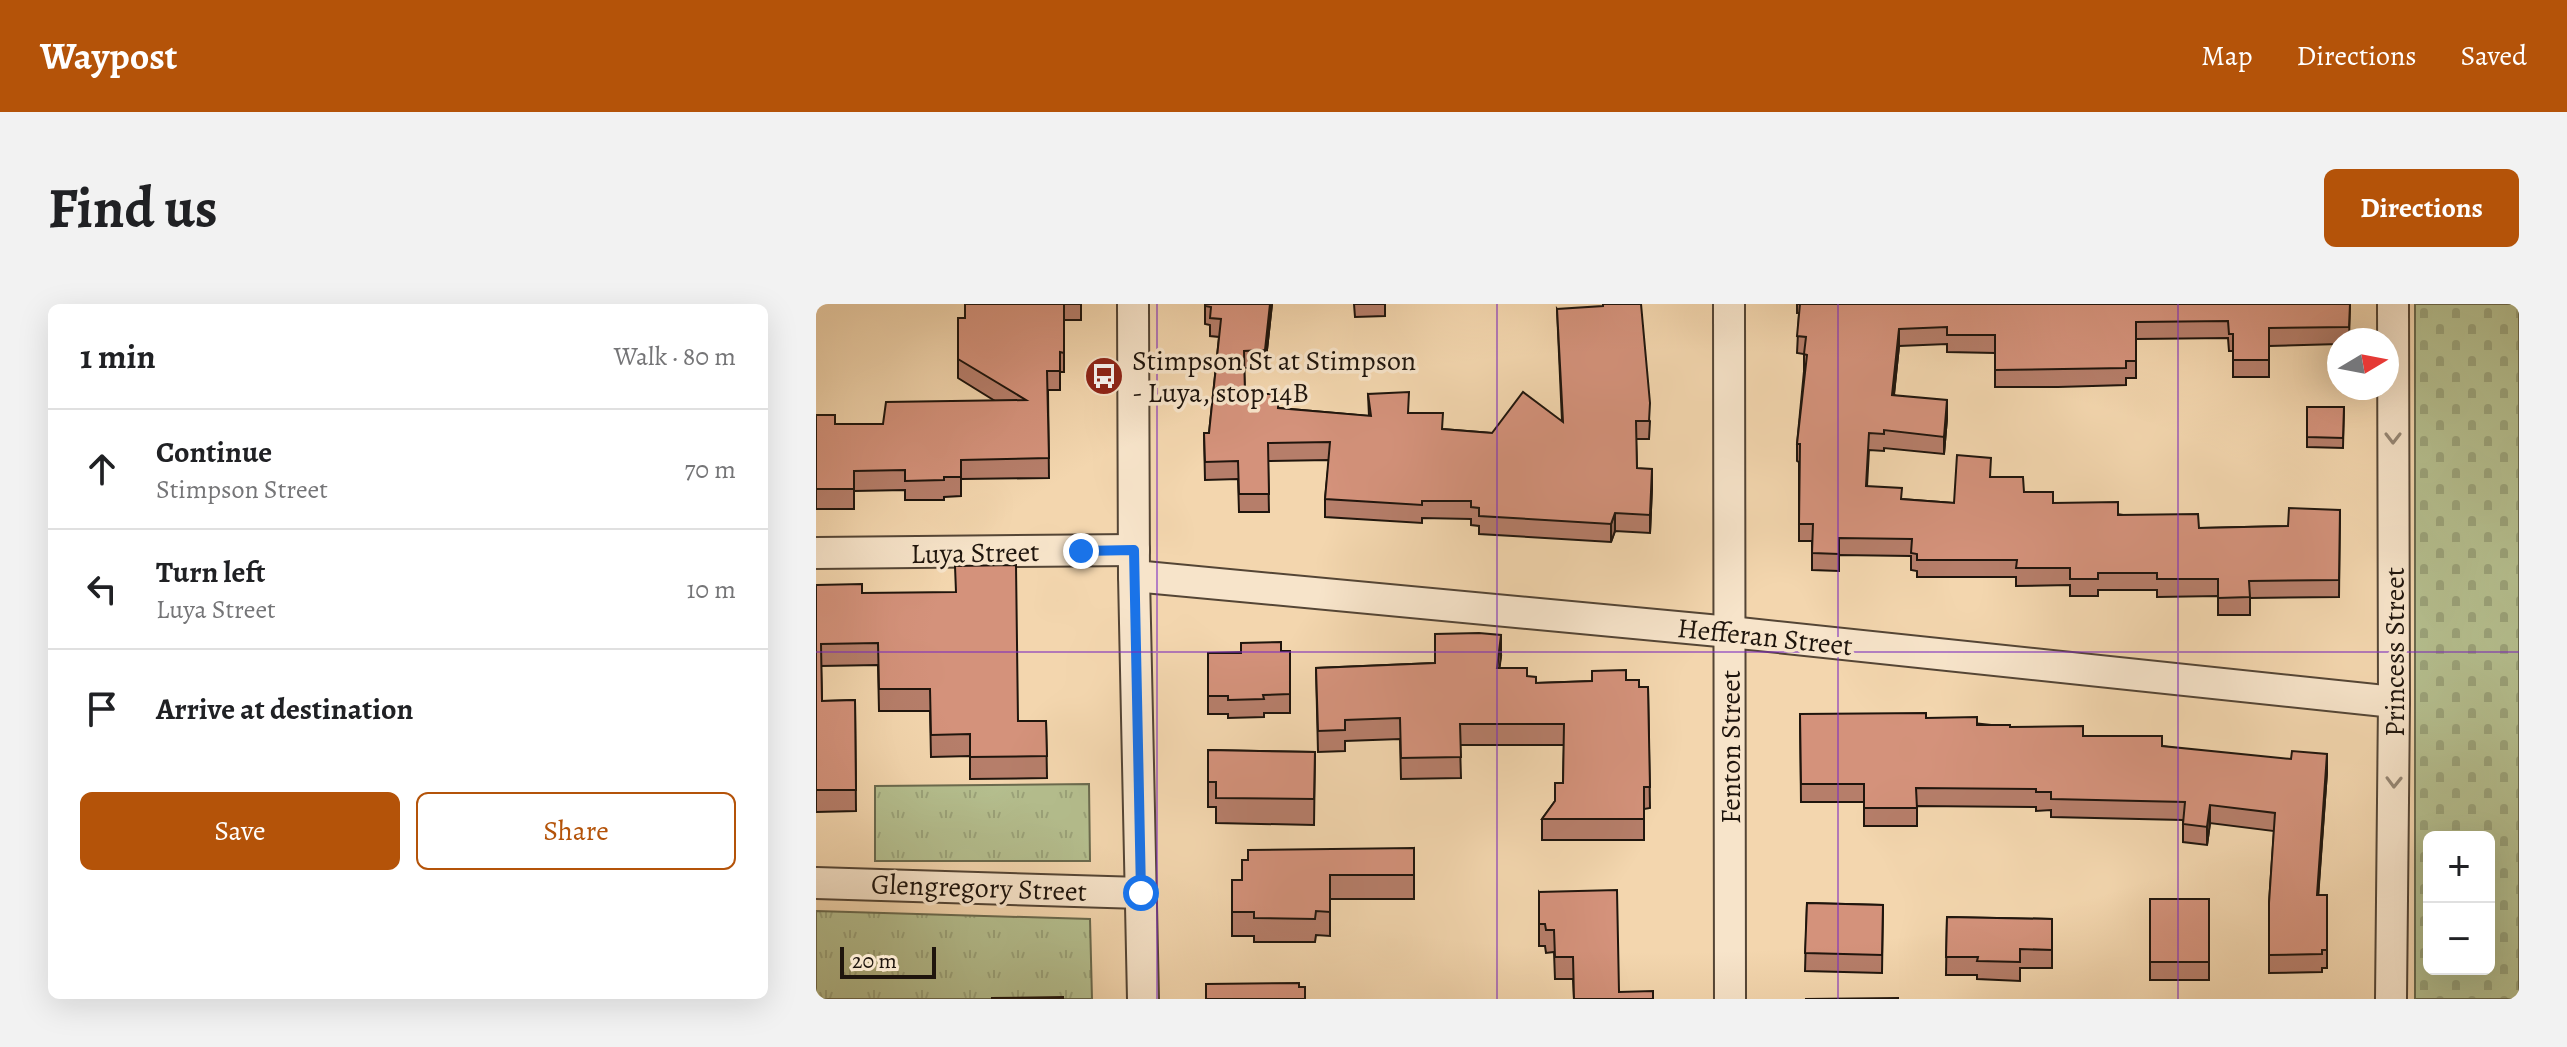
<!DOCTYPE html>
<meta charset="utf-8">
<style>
body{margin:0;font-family:Alegreya,serif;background:#f2f2f2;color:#202124}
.controls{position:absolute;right:24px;bottom:24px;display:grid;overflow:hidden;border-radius:12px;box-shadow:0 8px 32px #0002}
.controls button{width:72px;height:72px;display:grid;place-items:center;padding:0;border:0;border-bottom:2px solid #e0e0e0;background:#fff;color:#202124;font:40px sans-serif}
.compass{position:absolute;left:1511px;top:24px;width:72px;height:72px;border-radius:50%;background:#fff;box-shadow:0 8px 32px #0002;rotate:80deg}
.scale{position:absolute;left:24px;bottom:20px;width:96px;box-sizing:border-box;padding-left:8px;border:4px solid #1f150d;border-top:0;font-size:22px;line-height:28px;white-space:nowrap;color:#1f150d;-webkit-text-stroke:6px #f7e4ca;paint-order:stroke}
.stop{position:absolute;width:24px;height:24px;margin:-18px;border:6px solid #1a73e8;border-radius:50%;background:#fff}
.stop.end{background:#1a73e8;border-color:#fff;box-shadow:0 2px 8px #0008}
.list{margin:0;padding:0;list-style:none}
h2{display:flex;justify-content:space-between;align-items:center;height:104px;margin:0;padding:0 32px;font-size:34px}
h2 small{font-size:26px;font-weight:400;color:#757577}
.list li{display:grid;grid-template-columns:52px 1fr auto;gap:24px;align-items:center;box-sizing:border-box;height:120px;padding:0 32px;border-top:2px solid #e0e0e0}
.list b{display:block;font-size:30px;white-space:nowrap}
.list p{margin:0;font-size:26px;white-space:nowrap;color:#757577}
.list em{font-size:26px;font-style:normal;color:#757577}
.actions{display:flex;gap:16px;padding:24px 32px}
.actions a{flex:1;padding:18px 0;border:2px solid #b45309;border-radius:12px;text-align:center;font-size:28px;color:#b45309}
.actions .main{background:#b45309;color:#fff}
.icon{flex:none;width:44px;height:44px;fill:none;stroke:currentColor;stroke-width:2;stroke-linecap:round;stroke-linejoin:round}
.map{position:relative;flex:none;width:1703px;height:695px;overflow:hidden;border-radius:12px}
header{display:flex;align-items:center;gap:48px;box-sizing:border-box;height:112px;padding:0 40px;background:#b45309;color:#fff}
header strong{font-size:38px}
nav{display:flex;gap:44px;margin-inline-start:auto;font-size:28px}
.intro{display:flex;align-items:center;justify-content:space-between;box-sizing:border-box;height:192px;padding:0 48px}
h1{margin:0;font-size:56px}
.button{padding:20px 36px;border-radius:12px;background:#b45309;color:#fff;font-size:28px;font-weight:700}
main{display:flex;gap:48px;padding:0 48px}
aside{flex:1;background:#fff;border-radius:12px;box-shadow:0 8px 32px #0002}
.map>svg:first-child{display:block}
</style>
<header>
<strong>Waypost</strong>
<nav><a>Map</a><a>Directions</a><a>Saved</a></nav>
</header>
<div class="intro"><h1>Find us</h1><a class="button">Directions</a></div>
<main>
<aside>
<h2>1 min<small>Walk · 80 m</small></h2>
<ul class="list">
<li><svg class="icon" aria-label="ahead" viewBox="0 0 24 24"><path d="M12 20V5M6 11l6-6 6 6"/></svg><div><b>Continue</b><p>Stimpson Street</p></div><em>70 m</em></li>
<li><svg class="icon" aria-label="left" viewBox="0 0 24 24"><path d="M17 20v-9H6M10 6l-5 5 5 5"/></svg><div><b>Turn left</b><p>Luya Street</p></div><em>10 m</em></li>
<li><svg class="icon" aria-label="arrive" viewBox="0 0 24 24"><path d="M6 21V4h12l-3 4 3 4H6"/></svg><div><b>Arrive at destination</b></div></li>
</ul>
<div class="actions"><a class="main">Save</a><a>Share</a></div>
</aside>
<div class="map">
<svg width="1703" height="695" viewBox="0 0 1703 695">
<defs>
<pattern id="cemetery-stones" width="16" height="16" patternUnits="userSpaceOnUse" patternTransform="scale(2)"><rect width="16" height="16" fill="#b5bf8f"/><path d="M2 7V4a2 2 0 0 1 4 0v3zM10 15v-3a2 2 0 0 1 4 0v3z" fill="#9ba37a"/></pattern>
<pattern id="park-tufts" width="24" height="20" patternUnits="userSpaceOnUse" patternTransform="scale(2)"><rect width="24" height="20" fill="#b5bf8f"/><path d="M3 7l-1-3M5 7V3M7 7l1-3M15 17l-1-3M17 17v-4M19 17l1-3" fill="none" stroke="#9ba37a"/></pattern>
</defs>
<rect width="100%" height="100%" fill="#f3d6ae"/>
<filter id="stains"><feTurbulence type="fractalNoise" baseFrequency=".0025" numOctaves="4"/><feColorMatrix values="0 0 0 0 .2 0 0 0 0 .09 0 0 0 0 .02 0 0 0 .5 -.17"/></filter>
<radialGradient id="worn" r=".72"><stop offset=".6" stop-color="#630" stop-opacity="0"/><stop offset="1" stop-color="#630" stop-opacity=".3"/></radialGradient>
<path fill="url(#cemetery-stones)" stroke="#6a6a4e" stroke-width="2" fill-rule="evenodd" d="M 1599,0 L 1703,0 L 1703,695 L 1599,695 ZM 1613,533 L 1673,533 L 1673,665 L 1613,665 Z"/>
<g fill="url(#park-tufts)" stroke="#6a6a4e" stroke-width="2">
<polygon points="273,480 274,557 59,557 59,482"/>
<polygon points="0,607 274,615 276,695 0,695"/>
</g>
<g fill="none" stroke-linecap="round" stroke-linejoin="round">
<defs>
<g id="street">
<polyline points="317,0 318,272 327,695"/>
<polyline points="913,0 914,695"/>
<polyline points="0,249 318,246"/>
<polyline points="318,272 914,328 1578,398"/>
<polyline points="0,579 325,589"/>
<polyline points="1575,695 1578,398 1577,0"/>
</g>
</defs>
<use href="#street" stroke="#544535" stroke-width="34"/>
<use href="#street" stroke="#f7e4ca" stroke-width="30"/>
</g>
<g fill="#b67e6a" stroke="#1f150d" stroke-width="2">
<polygon points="149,0 265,0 265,16 248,16 248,68 244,68 244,86 232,86 233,174 145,175 145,192 128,193 128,196 89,196 89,186 38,187 38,205 0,205 0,111 19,120 67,120 179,97 142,74 142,14 149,14"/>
<polygon points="389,0 456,0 449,64 428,64 429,90 463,104 553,112 552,90 626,125 676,129 746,117 741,5 834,117 833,135 820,135 821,164 836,183 834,229 799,227 795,238 663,230 663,222 655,221 655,215 606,214 606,219 509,213 509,195 513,156 452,157 453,208 423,208 422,175 389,176 388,129 393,129 403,33 394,32 394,21 389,20"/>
<polygon points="538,0 569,0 569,12 539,13"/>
<polygon points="981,0 1534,0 1533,36 1523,36 1523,40 1453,42 1453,73 1417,73 1417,47 1413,47 1412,34 1320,35 1320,74 1310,74 1310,81 1242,83 1179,83 1179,49 1131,48 1131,40 1083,42 1078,91 1131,114 1128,150 1068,144 1068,147 1053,146 1051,182 1085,195 1138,199 1175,173 1208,188 1237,199 1383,224 1472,222 1524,206 1523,293 1434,294 1434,311 1402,311 1402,292 1341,293 1341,286 1282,286 1282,292 1254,292 1254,281 1200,282 1200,273 1101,273 1101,267 1095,266 1095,252 1023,251 1023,267 996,266 996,237 983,237 983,158 981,157 981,140 988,67 988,50 981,49 983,9 981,9"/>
<polygon points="1491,103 1528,103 1527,144 1491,143"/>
<polygon points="0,281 46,289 202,417 230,417 231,474 154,475 154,452 115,453 114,407 63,407 62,361 5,362 6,397 39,396 40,507 0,508"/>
<polygon points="474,347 474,409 448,409 448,413 412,414 412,410 392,410 392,349"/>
<polygon points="685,352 683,364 711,372 720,379 810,376 823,383 832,383 834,504 828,505 828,536 726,536 726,515 739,497 747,479 748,441 644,441 645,474 585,475 584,435 529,437 529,447 502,448 500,364 619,359"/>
<polygon points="984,410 1110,414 1194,423 1346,442 1511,468 1502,591 1511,591 1511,664 1506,664 1506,668 1453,669 1453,599 1458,527 1394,519 1391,541 1367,538 1367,516 1235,513 1235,506 1220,507 1220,503 1101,502 1101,522 1048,522 1048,498 985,498"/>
<polygon points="392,446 499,448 498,521 400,519 400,503 392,503"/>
<polygon points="598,544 598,595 514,595 514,632 500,631 499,638 438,638 438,632 416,632 416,576 426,576"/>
<polygon points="723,588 803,688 837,695 758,695 757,675 739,675 738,648 730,649 729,642 723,642"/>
<rect x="1334" y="595" width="59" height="81"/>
<polygon points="991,599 1067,601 1066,669 989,667"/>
<polygon points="1131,613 1236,615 1236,664 1204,664 1204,677 1161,675 1161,671 1130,671"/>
</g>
<g fill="#946656" stroke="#1f150d" stroke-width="2">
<polygon points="454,0 456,0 449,64 449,46"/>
<polygon points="1083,25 1083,42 1076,108 1076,91"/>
<polygon points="1131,96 1131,114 1128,150 1128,133"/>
<polygon points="836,165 836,183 834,229 834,211"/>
<polygon points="799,209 799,227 795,238 795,220"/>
<polygon points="685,331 685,352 681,385 681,364"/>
<polygon points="1511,450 1511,468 1501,609 1501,591"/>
<polygon points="1394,501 1394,519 1391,541 1391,523"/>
</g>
<g fill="#d4927b" stroke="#1f150d" stroke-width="2">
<polygon points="149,0 248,0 248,49 244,48 244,67 231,67 233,154 145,156 145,173 128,173 128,176 89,177 89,166 38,167 38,185 0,185 0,111 19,111 19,120 67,120 70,98 210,96 142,55 142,14 149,14"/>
<polygon points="389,0 454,0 449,46 428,47 429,90 463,90 462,104 555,112 552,90 593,88 592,109 627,109 626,125 676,129 707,88 747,118 741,5 787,2 787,0 825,0 834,99 833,117 820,117 821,164 836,165 834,211 799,209 795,220 663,212 663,204 655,203 655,197 606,197 606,201 509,195 514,138 452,139 453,190 423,190 422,157 389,158 388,129 393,129 405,15 394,14 395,3 389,2"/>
<polygon points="984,0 1534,0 1533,23 1453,24 1453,56 1417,56 1417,30 1413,30 1412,17 1320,18 1320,57 1310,57 1310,64 1179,66 1179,31 1131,31 1131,23 1083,25 1076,91 1131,96 1128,133 1068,126 1068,130 1053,129 1050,182 1086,184 1085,195 1138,199 1141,151 1175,154 1174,173 1207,173 1208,188 1237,188 1237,199 1302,198 1302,211 1382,210 1383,224 1472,222 1473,204 1524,206 1523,276 1433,277 1434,293 1402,294 1402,275 1341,275 1341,269 1282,269 1282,275 1254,275 1254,264 1200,264 1201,256 1101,256 1101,250 1095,249 1096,235 1023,234 1023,250 996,249 997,220 983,220 984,140 981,140 991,51 988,50 990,33 981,32"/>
<polygon points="1491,103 1528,103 1527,134 1491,133"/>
<polygon points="200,261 202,417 230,417 231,452 154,453 154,430 115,431 114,385 63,385 62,339 5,340 6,397 39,396 40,486 0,486 0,281 46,280 46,289 140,288 139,262"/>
<polygon points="663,329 685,331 681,364 711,364 711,372 720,373 720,379 776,377 776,367 810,366 810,376 823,376 823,383 832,383 834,483 828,483 828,515 726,515 739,497 739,479 747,479 748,420 644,420 645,453 585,454 584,414 529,416 529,426 502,427 500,364 619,359 619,330"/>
<polygon points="465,338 465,347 474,347 474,390 447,391 448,395 412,396 412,392 392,392 392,349 425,349 425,339"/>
<polygon points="1110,409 1110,414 1161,413 1161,421 1194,421 1194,423 1267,422 1267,432 1346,432 1346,442 1475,455 1476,447 1511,450 1501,591 1511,591 1511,646 1506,646 1506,650 1453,651 1453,599 1459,509 1394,501 1391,523 1367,520 1369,498 1235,495 1235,488 1220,488 1220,485 1100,484 1101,504 1048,504 1048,480 985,480 984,410"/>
<polygon points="392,446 499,448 498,495 400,494 400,478 392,478"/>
<polygon points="598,544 598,571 514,571 514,608 500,607 499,615 438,614 438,608 416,608 416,576 426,576 426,556 432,556 432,546"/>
<polygon points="801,586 803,688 837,687 837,695 758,695 757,653 739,653 738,626 730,626 729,620 723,620 723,588"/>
<rect x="1334" y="595" width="59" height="63"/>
<polygon points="991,599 1067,601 1066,651 989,649"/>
<polygon points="1131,613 1236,615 1236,646 1204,645 1204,658 1161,657 1162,653 1130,653"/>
<polygon points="483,679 483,683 489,683 489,695 390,695 390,680"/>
<polygon points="247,693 247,695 176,695 176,694"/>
<polygon points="1082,694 1082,695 989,695"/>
</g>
<defs><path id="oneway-chevron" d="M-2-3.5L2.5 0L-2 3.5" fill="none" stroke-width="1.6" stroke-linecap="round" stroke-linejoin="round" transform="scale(2)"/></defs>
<g stroke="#968775">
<use href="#oneway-chevron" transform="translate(1577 134) rotate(90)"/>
<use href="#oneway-chevron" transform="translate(1578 478) rotate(91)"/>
</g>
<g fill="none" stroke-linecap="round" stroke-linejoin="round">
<polyline stroke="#1a73e8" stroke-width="10" points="265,247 318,246 325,589"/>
</g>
<path fill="none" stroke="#7b2cbf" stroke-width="2" stroke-opacity="0.55" d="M 341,0 L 341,695M 681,0 L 681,695M 1022,0 L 1022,695M 1362,0 L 1362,695M 0,348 L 1703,348"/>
<defs>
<symbol id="bus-disc" viewBox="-11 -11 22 22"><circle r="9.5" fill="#8f2418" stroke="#f7e4ca"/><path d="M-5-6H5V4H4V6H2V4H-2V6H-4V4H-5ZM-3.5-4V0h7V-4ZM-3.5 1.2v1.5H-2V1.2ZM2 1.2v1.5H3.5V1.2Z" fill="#fff"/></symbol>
</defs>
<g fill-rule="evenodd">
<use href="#bus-disc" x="266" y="50" width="44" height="44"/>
</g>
<g text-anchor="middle" stroke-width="7" stroke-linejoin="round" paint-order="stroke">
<g font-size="28" fill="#1f150d" stroke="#f7e4ca" text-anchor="start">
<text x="316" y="66">Stimpson St at Stimpson<tspan x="316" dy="32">- Luya, stop 14B</tspan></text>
</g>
<g font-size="28" fill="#1f150d" stroke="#f7e4ca">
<text transform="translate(159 248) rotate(-1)" y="10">Luya Street</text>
<text transform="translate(949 332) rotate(6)" y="10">Hefferan Street</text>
<text transform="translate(1578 348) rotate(-90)" y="10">Princess Street</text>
<text transform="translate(914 443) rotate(-90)" y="10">Fenton Street</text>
<text transform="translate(163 583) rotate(2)" y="10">Glengregory Street</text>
</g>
</g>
<rect width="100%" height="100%" filter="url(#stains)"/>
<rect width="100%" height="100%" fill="url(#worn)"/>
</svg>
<div class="controls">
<button>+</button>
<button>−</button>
</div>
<svg class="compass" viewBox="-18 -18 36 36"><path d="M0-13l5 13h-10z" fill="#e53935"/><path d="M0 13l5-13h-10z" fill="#757577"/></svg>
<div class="scale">20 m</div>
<div class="stop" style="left:325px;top:589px"></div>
<div class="stop end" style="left:265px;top:247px"></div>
</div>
</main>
